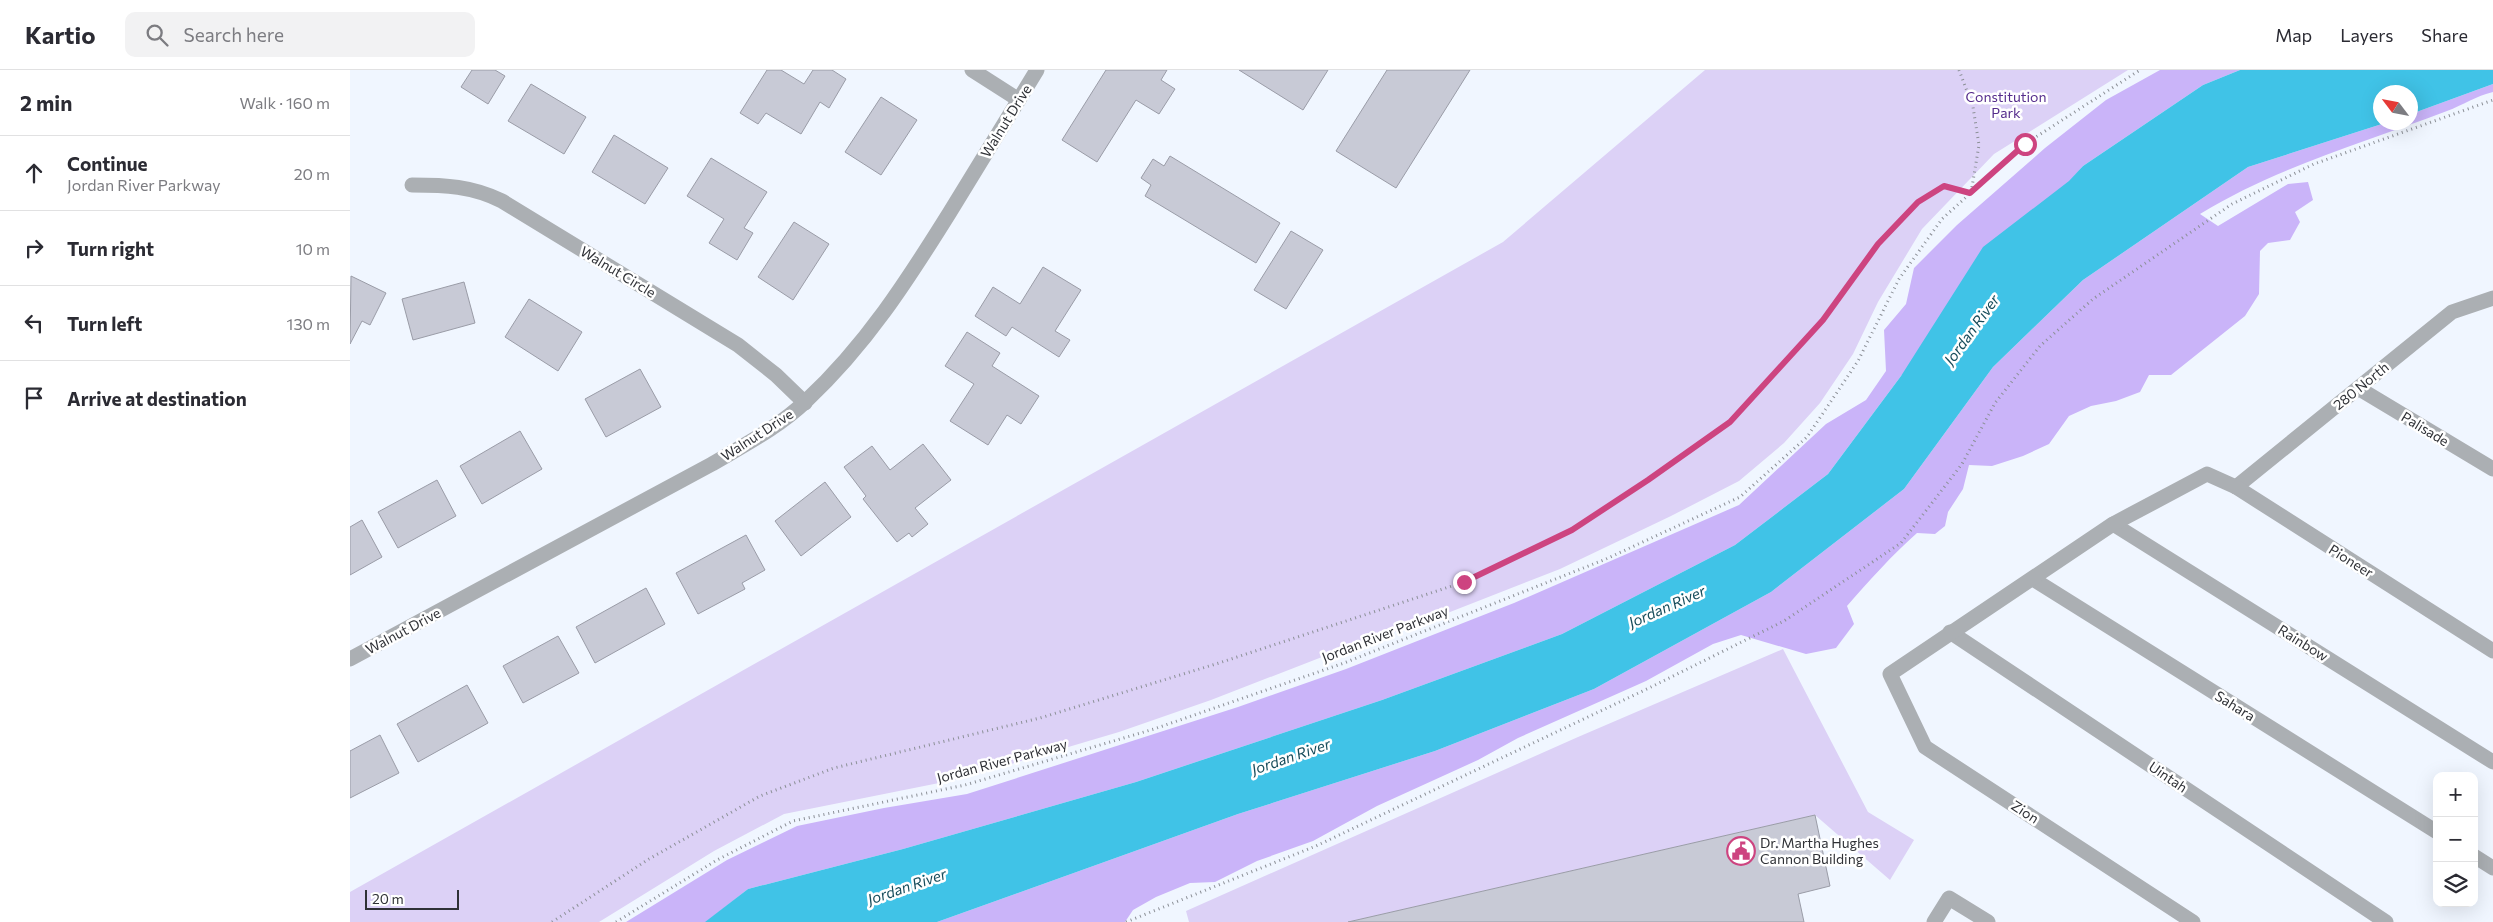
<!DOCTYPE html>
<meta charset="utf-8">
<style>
body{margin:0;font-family:Commissioner,sans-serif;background:#f2f2f3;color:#2b2b33}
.controls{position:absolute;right:15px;bottom:15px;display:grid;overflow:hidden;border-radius:10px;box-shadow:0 5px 20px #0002}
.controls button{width:45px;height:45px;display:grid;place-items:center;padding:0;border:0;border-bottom:1px solid #e1e1e2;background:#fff;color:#2b2b33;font:25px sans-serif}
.compass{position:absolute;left:2023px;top:15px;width:45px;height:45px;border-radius:50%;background:#fff;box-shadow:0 5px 20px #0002;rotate:302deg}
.scale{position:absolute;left:15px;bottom:12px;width:94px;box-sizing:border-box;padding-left:5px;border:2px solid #2f3136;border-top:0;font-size:14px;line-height:18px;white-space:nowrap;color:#2f3136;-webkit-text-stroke:4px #fff;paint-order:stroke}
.stop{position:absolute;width:15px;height:15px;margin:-11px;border:4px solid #cd4480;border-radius:50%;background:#fff}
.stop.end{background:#cd4480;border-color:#fff;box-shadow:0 1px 5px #0008}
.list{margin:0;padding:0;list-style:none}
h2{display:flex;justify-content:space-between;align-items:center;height:65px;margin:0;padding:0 20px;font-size:21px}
h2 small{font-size:16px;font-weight:400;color:#7c7c81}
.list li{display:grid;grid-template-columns:32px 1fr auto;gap:15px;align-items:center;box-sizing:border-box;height:75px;padding:0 20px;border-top:1px solid #e1e1e2}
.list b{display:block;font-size:19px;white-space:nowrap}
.list p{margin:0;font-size:16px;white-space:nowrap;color:#7c7c81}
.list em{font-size:16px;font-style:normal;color:#7c7c81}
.icon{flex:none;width:28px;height:28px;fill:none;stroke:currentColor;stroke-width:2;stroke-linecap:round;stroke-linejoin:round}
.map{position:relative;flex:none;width:2143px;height:852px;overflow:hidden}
header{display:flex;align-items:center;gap:30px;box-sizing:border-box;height:70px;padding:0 25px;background:#fff;border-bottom:1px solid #e1e1e2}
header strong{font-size:24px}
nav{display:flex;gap:28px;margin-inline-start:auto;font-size:18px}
.search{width:350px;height:45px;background:#f2f2f3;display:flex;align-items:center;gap:12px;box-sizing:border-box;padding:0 18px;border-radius:10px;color:#7c7c81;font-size:19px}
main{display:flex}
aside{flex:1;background:#fff}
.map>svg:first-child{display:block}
</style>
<header>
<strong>Kartio</strong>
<div class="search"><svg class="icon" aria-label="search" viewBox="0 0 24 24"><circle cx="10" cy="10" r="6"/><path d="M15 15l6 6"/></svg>Search here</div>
<nav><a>Map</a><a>Layers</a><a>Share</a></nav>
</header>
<main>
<aside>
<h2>2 min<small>Walk · 160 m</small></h2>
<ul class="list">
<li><svg class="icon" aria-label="ahead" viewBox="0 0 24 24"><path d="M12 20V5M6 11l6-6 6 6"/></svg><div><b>Continue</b><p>Jordan River Parkway</p></div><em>20 m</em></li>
<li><svg class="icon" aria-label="right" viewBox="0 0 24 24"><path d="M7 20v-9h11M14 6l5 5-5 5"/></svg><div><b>Turn right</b></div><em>10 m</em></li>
<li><svg class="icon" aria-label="left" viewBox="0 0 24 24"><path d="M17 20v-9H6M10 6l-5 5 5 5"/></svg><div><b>Turn left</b></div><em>130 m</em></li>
<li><svg class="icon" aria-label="arrive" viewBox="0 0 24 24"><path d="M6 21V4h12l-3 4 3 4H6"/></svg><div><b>Arrive at destination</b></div></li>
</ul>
</aside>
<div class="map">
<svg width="2143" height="852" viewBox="0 0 2143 852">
<rect width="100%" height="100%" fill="#f0f6ff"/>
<g fill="#dcd1f6">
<polygon points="1355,0 1778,0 1644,84 1572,159 1528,232 1503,284 1470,333 1434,373 1389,411 1321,446 1210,499 1072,553 990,580 861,630 769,662 614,708 434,744 364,781 249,852 0,852 0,822 1153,172"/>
<polygon points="1433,579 1518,742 1564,770 1540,810 1465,745 998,852 839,852 836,841 1228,667"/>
</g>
<g fill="#cab4f9">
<polygon points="1810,0 1890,0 1853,15 1733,96 1551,306 1478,404 1385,475 1212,564 1032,630 786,712 553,779 398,819 356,852 276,852 377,790 447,756 534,738 617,724 888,637 996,599 1164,533 1389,435 1476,354 1516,330 1536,301 1534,260 1556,234 1564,198 1607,155 1695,78 1756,30"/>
<path d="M 2143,14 L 2143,22 C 2126,26 2113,35 2097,41 C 2014,73 1926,97 1850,144 L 1868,156 L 1938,114 L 1958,112 L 1963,130 L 1945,142 L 1950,152 L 1940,170 L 1918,173 L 1910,181 L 1909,224 L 1895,246 L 1821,305 L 1799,305 L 1790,322 L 1766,331 L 1741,336 L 1719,346 L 1699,374 L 1673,386 L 1642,396 L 1619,395 L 1613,419 L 1598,442 L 1595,456 L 1585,464 L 1567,463 C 1541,486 1520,510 1497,536 L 1504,554 L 1486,578 L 1456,584 L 1391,565 L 1363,574 L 1296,611 L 1168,668 L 1128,690 L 1027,736 L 963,771 L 907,791 L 865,812 L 840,813 L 806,827 L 783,840 L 775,852 L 587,852 L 888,744 L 1085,681 L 1244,619 L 1421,522 L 1554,419 L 1643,297 L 1733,210 L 1898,97 L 2035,53 L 2060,52 L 2061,44 Z"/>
</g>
<polygon fill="#40c3e7" points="1890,0 2143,0 2143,14 2061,44 2060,22 2030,22 2030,52 2035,53 1898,97 1733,210 1643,297 1554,419 1421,522 1244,619 1085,681 888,744 587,852 355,852 398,819 553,779 786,712 1032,630 1212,564 1385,475 1478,404 1551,306 1633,177 1719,111 1733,96 1853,15"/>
<g fill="#c8cad6" stroke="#9a9ca7">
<polygon points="122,0 145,0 155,6 138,34 111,17"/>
<polygon points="417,0 431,0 454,14 463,0 482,0 496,9 479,38 470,32 451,64 416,43 408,54 390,43"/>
<polygon points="756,0 817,0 811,10 825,19 809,44 786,30 747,92 712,70"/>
<polygon points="889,0 978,0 953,40"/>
<polygon points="1037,0 1120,0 1046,118 986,81"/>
<polygon points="181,14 236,47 214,84 158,51"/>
<polygon points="531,27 567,50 531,105 495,82"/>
<polygon points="264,65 318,98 295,134 242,102"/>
<polygon points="820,86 930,153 906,193 795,126 801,115 791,108 803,89 814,96"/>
<polygon points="361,88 417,122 394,158 403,163 387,190 359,173 374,149 337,126"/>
<polygon points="444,152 479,174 443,230 408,207"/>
<polygon points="941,161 973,180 936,239 904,220"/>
<polygon points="693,197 731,220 705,261 720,270 709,287 662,257 656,266 625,246 643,217 670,234"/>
<polygon points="1,206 36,223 20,255 12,251 0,274"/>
<polygon points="114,212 125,253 63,270 52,229"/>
<polygon points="179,229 232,262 208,301 155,267"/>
<polygon points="617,262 650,283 642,296 689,326 671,354 657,345 638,375 600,351 624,314 595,296"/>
<polygon points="290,299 311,337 256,367 235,329"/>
<polygon points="170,361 192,399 132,434 110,396"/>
<polygon points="573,374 601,410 565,438 578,454 562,467 559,463 547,472 513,429 516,426 494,397 522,376 540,400"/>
<polygon points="87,410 106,446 48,478 28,442"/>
<polygon points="475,412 501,447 451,486 425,451"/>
<polygon points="12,450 32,487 0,505 0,457"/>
<polygon points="396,465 415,500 392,513 395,519 348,544 326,503"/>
<polygon points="296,518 315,554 245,593 226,557"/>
<polygon points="208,566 229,603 173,633 153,596"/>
<polygon points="117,615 138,653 68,692 47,654"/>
<polygon points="30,665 49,703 0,728 0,681"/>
<polygon points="1465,745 1480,816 1448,824 1454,852 998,852"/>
</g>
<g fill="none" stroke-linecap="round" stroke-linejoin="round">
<g stroke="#8c9097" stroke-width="3" stroke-dasharray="1 4" stroke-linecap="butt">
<polyline points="202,852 299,789 410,726 484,698 690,648 869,593 1114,512 1222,460 1299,410 1380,352 1473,250 1528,174 1568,132 1594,116 1621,123 1629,75 1623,37 1609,0"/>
<polyline points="266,852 367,790 443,751 615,715 804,659 994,593 1256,489 1390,427 1457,367 1508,291 1549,209 1592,149 1675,74 1790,0"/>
<polyline points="776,852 966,776 1299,618 1434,551 1551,473 1612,394 1645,333 1690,276 1743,229 1882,134 1964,94 2143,30"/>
</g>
<g stroke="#abafb3" stroke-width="15">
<polyline points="2008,318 2143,399"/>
<polyline points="1886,417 2102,242 2143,228"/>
<polyline points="1763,454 2143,692"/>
<polyline points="1683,509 2087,762"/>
<polyline points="1600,562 2036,852"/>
<polyline points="2124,786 2143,798"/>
<polyline points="1584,852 1599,828 1638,852"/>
<polyline points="1843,852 1575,677 1540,604 1763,454 1857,404 1886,417 2143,581"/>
</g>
<g stroke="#abafb3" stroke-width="15">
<polyline points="622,0 669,30"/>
<path d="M 62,115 C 95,115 122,116 152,131 L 388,275 L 426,305 L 455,333"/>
<path d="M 0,589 L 362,394 C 394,375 429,357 456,331 C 516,275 557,211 600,142 C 629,94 658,47 687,0"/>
</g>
</g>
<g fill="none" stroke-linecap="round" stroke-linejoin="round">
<polyline stroke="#cd4480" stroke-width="6" points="1114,512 1222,460 1298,410 1380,352 1473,250 1528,174 1568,132 1594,116 1620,123 1675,74"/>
</g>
<defs>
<symbol id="civic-ring" viewBox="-11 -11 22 22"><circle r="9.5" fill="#fff" stroke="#cd4480" stroke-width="1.5"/><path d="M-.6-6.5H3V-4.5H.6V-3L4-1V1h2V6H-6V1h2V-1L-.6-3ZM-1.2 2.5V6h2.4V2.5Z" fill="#cd4480"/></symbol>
</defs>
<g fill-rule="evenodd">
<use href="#civic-ring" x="1375" y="765" width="32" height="32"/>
</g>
<g text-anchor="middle" stroke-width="5" stroke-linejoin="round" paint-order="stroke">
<g font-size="14" fill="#552c8c" stroke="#fff">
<text x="1656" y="32">Constitution<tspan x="1656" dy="16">Park</tspan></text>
</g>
<g font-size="14" fill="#2f3136" stroke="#fff">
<text transform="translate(656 51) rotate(-58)" y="5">Walnut Drive</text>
<text transform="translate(268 202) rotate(31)" y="5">Walnut Circle</text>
<text transform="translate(2011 316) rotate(-39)" y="5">280 North</text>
<text transform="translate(2075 359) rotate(31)" y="5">Palisade</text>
<text transform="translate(407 365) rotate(-33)" y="5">Walnut Drive</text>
<text transform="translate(2001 491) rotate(32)" y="5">Pioneer</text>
<text transform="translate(53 561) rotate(-28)" y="5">Walnut Drive</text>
<text transform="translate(1035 564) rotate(-21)" y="5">Jordan River Parkway</text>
<text transform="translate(1953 573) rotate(32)" y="5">Rainbow</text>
<text transform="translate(1885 636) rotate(32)" y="5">Sahara</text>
<text transform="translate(652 691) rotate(-15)" y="5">Jordan River Parkway</text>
<text transform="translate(1818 707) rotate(34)" y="5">Uintah</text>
<text transform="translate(1675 742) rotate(33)" y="5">Zion</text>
</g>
<g font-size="14" fill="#2f3136" stroke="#fff" text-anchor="start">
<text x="1410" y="778">Dr. Martha Hughes<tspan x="1410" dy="16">Cannon Building</tspan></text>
</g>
<g font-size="15" font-style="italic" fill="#164c5b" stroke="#fff">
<text transform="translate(1622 260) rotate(-54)" y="5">Jordan River</text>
<text transform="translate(1317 537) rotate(-24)" y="5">Jordan River</text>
<text transform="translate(941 687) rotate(-19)" y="5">Jordan River</text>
<text transform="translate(557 817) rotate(-19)" y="5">Jordan River</text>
</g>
</g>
</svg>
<div class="controls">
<button>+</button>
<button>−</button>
<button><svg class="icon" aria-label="layers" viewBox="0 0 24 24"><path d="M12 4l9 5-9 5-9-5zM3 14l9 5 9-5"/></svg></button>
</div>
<svg class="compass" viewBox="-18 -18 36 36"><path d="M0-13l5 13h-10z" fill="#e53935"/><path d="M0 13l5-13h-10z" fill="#7c7c81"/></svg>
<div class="scale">20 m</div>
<div class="stop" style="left:1675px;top:74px"></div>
<div class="stop end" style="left:1114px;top:512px"></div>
</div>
</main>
